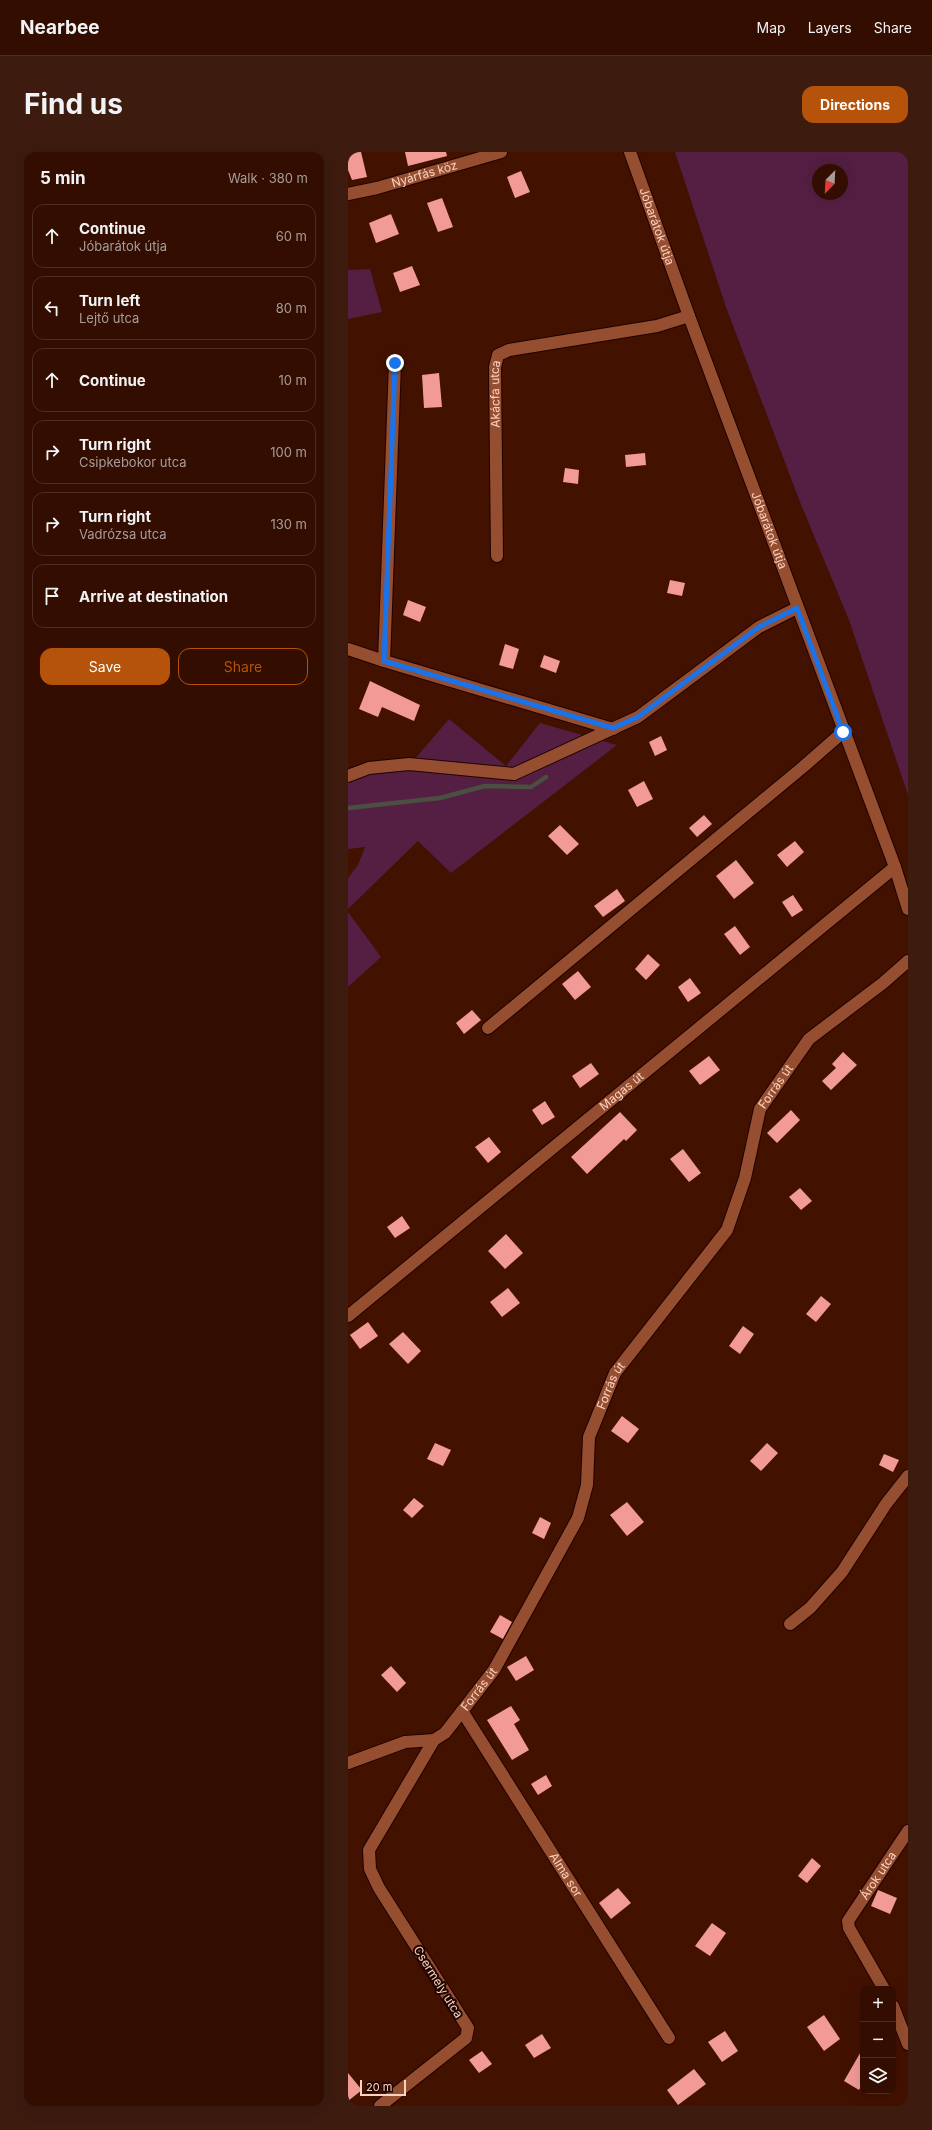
<!DOCTYPE html>
<meta charset="utf-8">
<style>
body{margin:0;font-family:Inter,sans-serif;background:#3d1b0f;color:#f1f3f6}
.controls{position:absolute;right:12px;bottom:12px;display:grid;overflow:hidden;border-radius:8px;box-shadow:0 4px 16px #0002}
.controls button{width:36px;height:36px;display:grid;place-items:center;padding:0;border:0;border-bottom:1px solid #4d2d22;background:#320d00;color:#f1f3f6;font:20px sans-serif}
.compass{position:absolute;left:464px;top:12px;width:36px;height:36px;border-radius:50%;background:#320d00;box-shadow:0 4px 16px #0002;rotate:204deg}
.scale{position:absolute;left:12px;bottom:10px;width:46px;box-sizing:border-box;padding-left:4px;border:2px solid #fbd1c0;border-top:0;font-size:11px;line-height:14px;white-space:nowrap;color:#fbd1c0;-webkit-text-stroke:3px #1f0400;paint-order:stroke}
.stop{position:absolute;width:12px;height:12px;margin:-9px;border:3px solid #1a73e8;border-radius:50%;background:#fff}
.stop.end{background:#1a73e8;border-color:#fff;box-shadow:0 1px 4px #0008}
.list{margin:0;padding:0;list-style:none}
h2{display:flex;justify-content:space-between;align-items:center;height:52px;margin:0;padding:0 16px;font-size:17px}
h2 small{font-size:13px;font-weight:400;color:#a89c99}
.list li{display:grid;grid-template-columns:26px 1fr auto;gap:12px;align-items:center;box-sizing:border-box;height:64px;margin:0 8px 8px;padding:0 8px;border:1px solid #4d2d22;border-radius:12px}
.list b{display:block;font-size:15px;white-space:nowrap}
.list p{margin:0;font-size:13px;white-space:nowrap;color:#a89c99}
.list em{font-size:13px;font-style:normal;color:#a89c99}
.actions{display:flex;gap:8px;padding:12px 16px}
.actions a{flex:1;padding:9px 0;border:1px solid #b45309;border-radius:12px;text-align:center;font-size:14px;color:#b45309}
.actions .main{background:#b45309;color:#fff}
.icon{flex:none;width:22px;height:22px;fill:none;stroke:currentColor;stroke-width:2;stroke-linecap:round;stroke-linejoin:round}
.map{position:relative;flex:none;width:560px;height:1954px;overflow:hidden;border-radius:12px}
header{display:flex;align-items:center;gap:24px;box-sizing:border-box;height:56px;padding:0 20px;background:#320d00;border-bottom:1px solid #4d2d22}
header strong{font-size:19px}
nav{display:flex;gap:22px;margin-inline-start:auto;font-size:14px}
.intro{display:flex;align-items:center;justify-content:space-between;box-sizing:border-box;height:96px;padding:0 24px}
h1{margin:0;font-size:28px}
.button{padding:10px 18px;border-radius:12px;background:#b45309;color:#fff;font-size:14px;font-weight:700}
main{display:flex;gap:24px;padding:0 24px}
aside{flex:1;background:#320d00;border-radius:12px;box-shadow:0 4px 16px #0002}
.map>svg:first-child{display:block}
</style>
<header>
<strong>Nearbee</strong>
<nav><a>Map</a><a>Layers</a><a>Share</a></nav>
</header>
<div class="intro"><h1>Find us</h1><a class="button">Directions</a></div>
<main>
<aside>
<h2>5 min<small>Walk · 380 m</small></h2>
<ul class="list">
<li><svg class="icon" aria-label="ahead" viewBox="0 0 24 24"><path d="M12 20V5M6 11l6-6 6 6"/></svg><div><b>Continue</b><p>Jóbarátok útja</p></div><em>60 m</em></li>
<li><svg class="icon" aria-label="left" viewBox="0 0 24 24"><path d="M17 20v-9H6M10 6l-5 5 5 5"/></svg><div><b>Turn left</b><p>Lejtő utca</p></div><em>80 m</em></li>
<li><svg class="icon" aria-label="ahead" viewBox="0 0 24 24"><path d="M12 20V5M6 11l6-6 6 6"/></svg><div><b>Continue</b></div><em>10 m</em></li>
<li><svg class="icon" aria-label="right" viewBox="0 0 24 24"><path d="M7 20v-9h11M14 6l5 5-5 5"/></svg><div><b>Turn right</b><p>Csipkebokor utca</p></div><em>100 m</em></li>
<li><svg class="icon" aria-label="right" viewBox="0 0 24 24"><path d="M7 20v-9h11M14 6l5 5-5 5"/></svg><div><b>Turn right</b><p>Vadrózsa utca</p></div><em>130 m</em></li>
<li><svg class="icon" aria-label="arrive" viewBox="0 0 24 24"><path d="M6 21V4h12l-3 4 3 4H6"/></svg><div><b>Arrive at destination</b></div></li>
</ul>
<div class="actions"><a class="main">Save</a><a>Share</a></div>
</aside>
<div class="map">
<svg width="560" height="1954" viewBox="0 0 560 1954">
<rect width="100%" height="100%" fill="#431100"/>
<g fill="#541f42" fill-rule="evenodd">
<path d="M 327,0 L 560,0 L 560,643 L 501,468 L 452,350 L 378,155 ZM 470,18 L 494,18 L 494,42 L 470,42 Z"/>
<polygon points="22,117 34,160 0,167 0,118"/>
<polygon points="101,567 158,614 192,571 269,593 103,721 70,689 0,757 0,726 10,713 17,695 0,697 0,622 66,608"/>
<polygon points="0,760 33,805 0,835"/>
</g>
<g fill="none" stroke-linecap="round" stroke-linejoin="round">
<polyline stroke="#4b4f42" stroke-width="4.5" points="0,656 92,646 137,634 183,635 198,625"/>
</g>
<g fill="#f19a96">
<polygon points="0,0 13,0 19,25 4,28 0,18"/>
<polygon points="57,0 98,0 99,4 60,14"/>
<polygon points="173,19 182,40 167,46 159,25"/>
<polygon points="94,46 105,75 90,80 79,51"/>
<polygon points="43,62 51,82 28,91 21,71"/>
<polygon points="64,114 72,133 52,140 45,121"/>
<polygon points="91,221 94,255 76,256 74,223"/>
<polygon points="297,301 298,313 278,315 277,303"/>
<polygon points="217,316 231,318 230,332 215,330"/>
<polygon points="322,428 337,431 334,444 319,441"/>
<polygon points="60,448 78,455 72,470 55,463"/>
<polygon points="157,492 171,497 165,517 151,513"/>
<polygon points="196,503 212,509 208,521 192,515"/>
<polygon points="22,529 72,553 66,569 34,555 30,565 11,557"/>
<polygon points="313,584 319,598 307,604 301,590"/>
<polygon points="296,629 305,647 289,655 280,638"/>
<polygon points="356,663 364,672 349,685 341,676"/>
<polygon points="212,673 231,692 219,703 200,684"/>
<polygon points="447,689 456,700 439,715 429,703"/>
<polygon points="388,708 406,731 386,747 368,724"/>
<polygon points="269,737 277,749 255,765 246,754"/>
<polygon points="445,743 455,758 444,765 434,750"/>
<polygon points="387,774 402,795 392,803 376,782"/>
<polygon points="300,802 312,813 298,828 287,817"/>
<polygon points="230,819 243,835 227,848 214,832"/>
<polygon points="342,826 353,841 340,850 330,835"/>
<polygon points="124,858 133,868 116,882 108,871"/>
<polygon points="495,900 509,913 483,938 474,929 488,916 484,912"/>
<polygon points="361,904 372,918 352,933 341,919"/>
<polygon points="243,911 251,922 232,936 224,924"/>
<polygon points="197,949 207,965 194,973 184,958"/>
<polygon points="443,958 452,968 429,991 419,981"/>
<polygon points="272,960 289,978 278,989 276,987 239,1022 223,1005"/>
<polygon points="141,985 153,1000 140,1011 127,995"/>
<polygon points="335,997 353,1021 341,1030 322,1007"/>
<polygon points="452,1036 464,1049 453,1058 441,1045"/>
<polygon points="54,1064 62,1076 47,1086 39,1075"/>
<polygon points="158,1082 175,1101 157,1117 140,1099"/>
<polygon points="160,1136 172,1151 154,1165 142,1150"/>
<polygon points="473,1144 483,1152 468,1170 458,1162"/>
<polygon points="20,1170 30,1184 12,1197 2,1183"/>
<polygon points="395,1174 406,1182 392,1202 381,1194"/>
<polygon points="55,1180 73,1199 60,1212 41,1192"/>
<polygon points="274,1264 291,1277 280,1291 263,1279"/>
<polygon points="87,1291 103,1298 95,1314 79,1307"/>
<polygon points="419,1291 430,1301 413,1319 402,1309"/>
<polygon points="536,1302 551,1308 545,1320 531,1313"/>
<polygon points="66,1346 76,1354 64,1366 55,1358"/>
<polygon points="279,1350 296,1370 279,1384 262,1363"/>
<polygon points="192,1365 203,1371 196,1387 184,1381"/>
<polygon points="152,1463 164,1470 155,1487 142,1480"/>
<polygon points="178,1504 186,1518 168,1529 159,1515"/>
<polygon points="43,1514 58,1531 49,1540 33,1523"/>
<polygon points="163,1554 172,1568 166,1572 181,1598 164,1608 139,1568"/>
<polygon points="198,1623 204,1634 190,1643 183,1632"/>
<polygon points="464,1706 473,1714 459,1731 450,1724"/>
<polygon points="270,1736 283,1751 263,1767 251,1751"/>
<polygon points="530,1738 549,1746 542,1762 523,1754"/>
<polygon points="364,1771 378,1781 362,1804 347,1794"/>
<polygon points="476,1863 492,1887 476,1899 459,1875"/>
<polygon points="377,1879 390,1899 374,1910 360,1890"/>
<polygon points="194,1882 203,1896 186,1906 177,1893"/>
<polygon points="515,1896 515,1931 511,1938 496,1929"/>
<polygon points="134,1899 144,1912 131,1921 121,1908"/>
<polygon points="346,1917 358,1932 330,1953 319,1938"/>
<polygon points="0,1921 14,1938 0,1949"/>
</g>
<g fill="none" stroke-linecap="round" stroke-linejoin="round">
<defs>
<g id="minor">
<path id="s1" d="M 282,0 L 341,164 L 547,715 L 560,757"/>
<path id="s2" d="M 0,42 L 29,36 L 153,0"/>
<path id="s3" d="M 149,404 L 147,215 L 150,203 L 161,198 L 309,174 L 341,164"/>
<polyline points="0,497 36,509 265,577"/>
<polyline points="36,509 47,211"/>
<polyline points="0,624 21,616 61,612 166,622 290,565 411,475 449,456"/>
<polyline points="140,876 455,615 495,580"/>
<path id="s4" d="M 0,1164 L 547,715"/>
<polyline points="442,1472 462,1456 494,1420 538,1352 560,1324"/>
<path id="s5" d="M 114,1559 L 321,1886"/>
<polyline points="0,1611 57,1590 86,1588"/>
<path id="s6" d="M 536,1837 L 501,1776 L 500,1769 L 560,1679"/>
<polyline points="545,1854 560,1892"/>
<path id="s7" d="M 32,1954 L 118,1886 L 120,1876 L 31,1736 L 22,1717 L 21,1698 L 86,1588 L 97,1581 L 146,1518 L 230,1366 L 239,1333 L 241,1285 L 267,1221 L 379,1078 L 397,1026 L 412,957 L 461,887 L 535,831 L 560,809"/>
</g>
</defs>
<use href="#minor" stroke="#210200" stroke-width="14"/>
<use href="#minor" stroke="#954e30" stroke-width="12"/>
</g>
<g fill="none" stroke-linecap="round" stroke-linejoin="round">
<polyline stroke="#1a73e8" stroke-width="5" points="47,211 36,509 265,576 290,565 411,475 449,456 495,580"/>
</g>
<g text-anchor="middle" stroke-width="4" stroke-linejoin="round" paint-order="stroke">
<g font-size="12" fill="#fbd1c0" stroke="#1f0400">
<text dy="4" stroke="none"><textPath href="#s2" startOffset="79">Nyárfás köz</textPath></text>
<text dy="4" stroke="none"><textPath href="#s1" startOffset="79">Jóbarátok útja</textPath></text>
<text dy="4" stroke="none"><textPath href="#s3" startOffset="162">Akácfa utca</textPath></text>
<text dy="4" stroke="none"><textPath href="#s1" startOffset="403">Jóbarátok útja</textPath></text>
<text dy="4" stroke="none"><textPath href="#s7" startOffset="1206">Forrás út</textPath></text>
<text dy="4" stroke="none"><textPath href="#s4" startOffset="354">Magas út</textPath></text>
<text dy="4" stroke="none"><textPath href="#s7" startOffset="858">Forrás út</textPath></text>
<text dy="4" stroke="none"><textPath href="#s7" startOffset="522">Forrás út</textPath></text>
<text dy="4" stroke="none"><textPath href="#s5" startOffset="194">Alma sor</textPath></text>
<text dy="4" stroke="none"><textPath href="#s6" startOffset="132">Árok utca</textPath></text>
<text transform="translate(90 1830) rotate(58)" y="4">Csermely utca</text>
</g>
</g>
</svg>
<div class="controls">
<button>+</button>
<button>−</button>
<button><svg class="icon" aria-label="layers" viewBox="0 0 24 24"><path d="M12 4l9 5-9 5-9-5zM3 14l9 5 9-5"/></svg></button>
</div>
<svg class="compass" viewBox="-18 -18 36 36"><path d="M0-13l5 13h-10z" fill="#e53935"/><path d="M0 13l5-13h-10z" fill="#a89c99"/></svg>
<div class="scale">20 m</div>
<div class="stop" style="left:495px;top:580px"></div>
<div class="stop end" style="left:47px;top:211px"></div>
</div>
</main>
